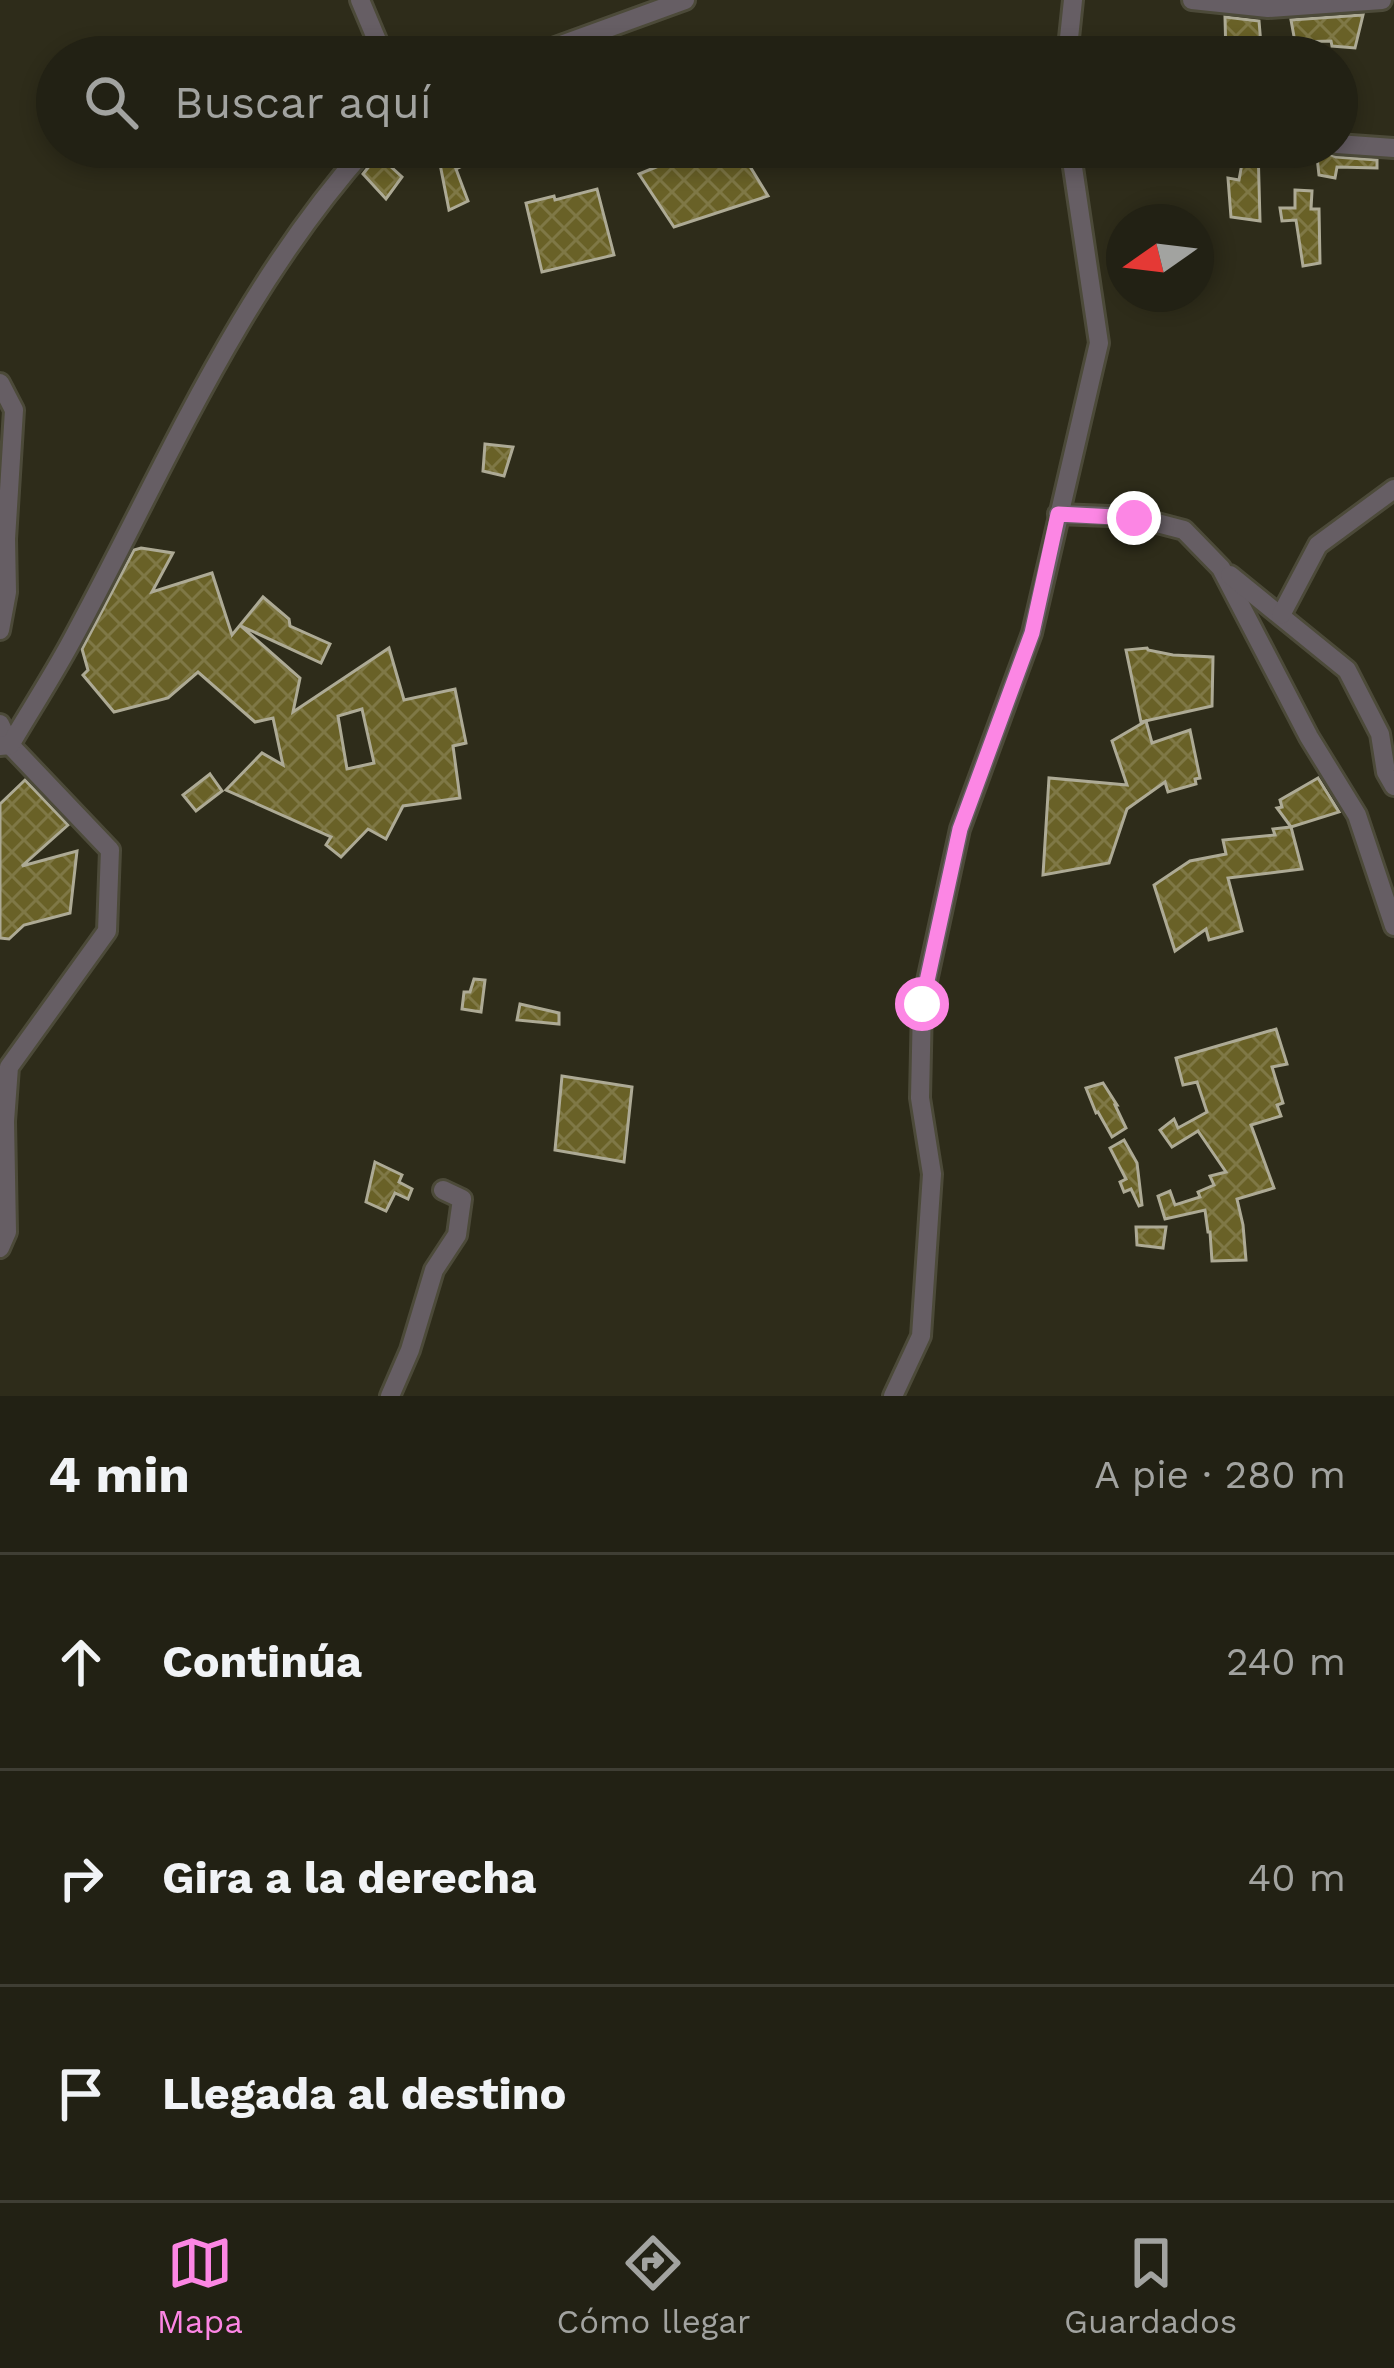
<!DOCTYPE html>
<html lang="es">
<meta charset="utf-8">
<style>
body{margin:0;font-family:"Work Sans",sans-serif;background:#2a291d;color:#f1f3f6}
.compass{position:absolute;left:1106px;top:204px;width:108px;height:108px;border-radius:50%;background:#222114;box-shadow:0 6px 18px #0003;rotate:256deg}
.stop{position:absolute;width:36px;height:36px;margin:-27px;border:9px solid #fc86e4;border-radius:50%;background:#fff}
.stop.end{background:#fc86e4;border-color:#fff;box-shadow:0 3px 12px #0008}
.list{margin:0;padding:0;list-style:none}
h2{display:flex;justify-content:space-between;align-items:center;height:156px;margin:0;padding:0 48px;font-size:51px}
h2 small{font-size:39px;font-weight:400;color:#a2a3a0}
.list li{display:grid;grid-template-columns:78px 1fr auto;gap:36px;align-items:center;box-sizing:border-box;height:216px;padding:0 48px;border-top:3px solid #3f3e34}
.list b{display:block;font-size:45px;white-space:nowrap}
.list em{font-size:39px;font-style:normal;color:#a2a3a0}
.icon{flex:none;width:66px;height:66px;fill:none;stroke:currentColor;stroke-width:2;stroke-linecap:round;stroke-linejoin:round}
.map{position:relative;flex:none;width:1394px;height:1396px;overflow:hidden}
.search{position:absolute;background:#222114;box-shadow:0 6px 18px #0003;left:36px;right:36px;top:36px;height:132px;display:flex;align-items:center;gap:30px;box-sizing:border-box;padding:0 42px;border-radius:66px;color:#a2a3a0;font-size:45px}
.sheet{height:804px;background:#222114}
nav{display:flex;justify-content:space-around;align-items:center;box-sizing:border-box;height:168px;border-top:3px solid #3f3e34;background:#222114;font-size:33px;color:#a2a3a0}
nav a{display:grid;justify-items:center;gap:6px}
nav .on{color:#fc86e4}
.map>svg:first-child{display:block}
</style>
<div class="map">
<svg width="1394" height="1396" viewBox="0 0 1394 1396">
<defs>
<pattern id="building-cross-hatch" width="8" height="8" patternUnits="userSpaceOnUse" patternTransform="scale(3)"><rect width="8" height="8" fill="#696127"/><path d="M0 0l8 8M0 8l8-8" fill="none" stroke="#7f7846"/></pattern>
</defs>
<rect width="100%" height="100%" fill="#2e2c1a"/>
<g fill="url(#building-cross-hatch)" stroke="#adaa95" stroke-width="3" fill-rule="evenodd">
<polygon points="1363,15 1355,48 1332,46 1331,41 1295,42 1291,20"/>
<polygon points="1225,17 1259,21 1262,57 1226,57"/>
<polygon points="442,147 524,147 483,165 482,157 456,169 468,201 449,210 440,164 448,163"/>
<polygon points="705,147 738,147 768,196 674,227 639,174"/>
<polygon points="1245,147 1258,147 1260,221 1231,217 1228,178 1239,180"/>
<polygon points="1316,148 1324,148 1329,154 1336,157 1377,160 1377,168 1337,167 1335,178 1319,175"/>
<polygon points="378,155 402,177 386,199 363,174"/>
<polygon points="597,189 614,255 542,272 526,203 554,196 555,200"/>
<polygon points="1295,190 1312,191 1311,209 1319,209 1320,263 1303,266 1296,220 1282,221 1280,208 1295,208"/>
<polygon points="485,444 513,447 504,476 483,471"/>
<path d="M 141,548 L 173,553 L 152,592 L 212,573 L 232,635 L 263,597 L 289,619 L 290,626 L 330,644 L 321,663 L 241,626 L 300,678 L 293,712 L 389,648 L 404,700 L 455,689 L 466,743 L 453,746 L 460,798 L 403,806 L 386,839 L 368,829 L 341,857 L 326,845 L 331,837 L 226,790 L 262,753 L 283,765 L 273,718 L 255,722 L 198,672 L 168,698 L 114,712 L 83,675 L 88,670 L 82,649 L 134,550 ZM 362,709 L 374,763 L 347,769 L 338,716 Z"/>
<polygon points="1147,648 1148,650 1173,655 1213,657 1212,706 1141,722 1126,650"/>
<polygon points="1146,721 1152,743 1190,730 1200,778 1195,779 1196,784 1168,792 1165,782 1127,809 1109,863 1043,875 1049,778 1127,785 1112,741"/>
<polygon points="210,774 222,791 196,811 183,795"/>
<polygon points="1318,778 1339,812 1291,827 1277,808 1282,807 1280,800"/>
<polygon points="25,780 68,825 22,866 77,851 70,913 24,925 9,939 0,938 0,804"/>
<polygon points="1291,827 1302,869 1228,878 1242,931 1209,940 1206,929 1175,951 1154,885 1190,861 1226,854 1223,840 1275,835 1273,829"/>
<polygon points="474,979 485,980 481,1012 462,1009 464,992 470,992"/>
<polygon points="520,1004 559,1013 559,1024 517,1020"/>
<polygon points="1276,1029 1287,1064 1272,1067 1283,1103 1277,1105 1281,1116 1251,1125 1274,1188 1237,1199 1243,1225 1246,1260 1212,1261 1210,1232 1208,1232 1205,1210 1165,1219 1158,1196 1170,1191 1175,1205 1200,1197 1198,1192 1214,1185 1210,1176 1226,1172 1198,1131 1172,1147 1160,1130 1174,1119 1178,1128 1207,1112 1197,1082 1183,1085 1176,1058"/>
<polygon points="562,1076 632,1087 624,1162 555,1150"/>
<polygon points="1103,1083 1117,1105 1115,1105 1126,1128 1112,1137 1098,1112 1096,1113 1086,1088"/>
<polygon points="1124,1140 1137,1163 1142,1205 1139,1206 1131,1189 1124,1192 1120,1182 1126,1179 1110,1148"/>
<polygon points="375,1162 402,1175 399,1182 412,1189 408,1199 395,1193 386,1211 366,1202"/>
<polygon points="1136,1227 1166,1227 1163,1248 1137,1245"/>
</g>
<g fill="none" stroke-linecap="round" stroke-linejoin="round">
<defs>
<g id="minor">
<polyline points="360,0 384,57"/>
<polyline points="1192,0 1268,8 1382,0"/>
<polyline points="528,57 685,0"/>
<polyline points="1067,57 1073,0"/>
<polyline points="1337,144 1394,148"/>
<polyline points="0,383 14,410 6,539 7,592 0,630"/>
<polyline points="1058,514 1134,517 1184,530 1221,568 1309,737 1357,815 1394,926"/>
<polyline points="1230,575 1347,670 1380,734 1386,772 1394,786"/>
<polyline points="1281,615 1318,545 1394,489"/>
<polyline points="0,724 10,745 110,850 107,931 9,1067 5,1121 7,1232 0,1248"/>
<path d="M 0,746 L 10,745 C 30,711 52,677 71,642 C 164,471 235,295 367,147"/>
<polyline points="390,1396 410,1350 434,1270 457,1235 462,1199 443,1190"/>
<polyline points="893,1396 921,1336 932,1174 920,1098 922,1004 960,829 1032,633 1099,343 1070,147"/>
</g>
</defs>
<use href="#minor" stroke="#4c4a39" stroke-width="24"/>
<use href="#minor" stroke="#665e64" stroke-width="18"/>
</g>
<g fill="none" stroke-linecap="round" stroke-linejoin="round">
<polyline stroke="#fc86e4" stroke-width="15" points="922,1004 960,829 1032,633 1058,514 1134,518"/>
</g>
</svg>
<svg class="compass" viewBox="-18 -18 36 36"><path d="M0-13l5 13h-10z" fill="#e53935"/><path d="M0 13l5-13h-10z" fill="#a2a3a0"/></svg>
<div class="stop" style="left:922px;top:1004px"></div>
<div class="stop end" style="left:1134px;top:518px"></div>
<div class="search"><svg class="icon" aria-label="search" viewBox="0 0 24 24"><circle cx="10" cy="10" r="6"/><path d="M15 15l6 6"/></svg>Buscar aquí</div>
</div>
<section class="sheet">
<h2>4 min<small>A pie · 280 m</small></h2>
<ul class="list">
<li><svg class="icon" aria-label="ahead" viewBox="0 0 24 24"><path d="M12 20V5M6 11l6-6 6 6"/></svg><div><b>Continúa</b></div><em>240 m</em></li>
<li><svg class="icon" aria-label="right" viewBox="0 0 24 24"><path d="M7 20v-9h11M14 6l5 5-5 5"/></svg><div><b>Gira a la derecha</b></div><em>40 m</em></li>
<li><svg class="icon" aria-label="arrive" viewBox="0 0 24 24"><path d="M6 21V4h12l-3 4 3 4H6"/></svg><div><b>Llegada al destino</b></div></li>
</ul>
</section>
<nav>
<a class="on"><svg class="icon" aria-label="map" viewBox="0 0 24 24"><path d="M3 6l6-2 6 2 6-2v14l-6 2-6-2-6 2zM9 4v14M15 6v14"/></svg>Mapa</a>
<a><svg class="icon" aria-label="directions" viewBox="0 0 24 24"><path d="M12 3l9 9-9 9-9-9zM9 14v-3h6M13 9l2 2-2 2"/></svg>Cómo llegar</a>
<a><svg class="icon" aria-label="saved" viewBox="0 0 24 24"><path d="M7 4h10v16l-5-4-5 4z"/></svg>Guardados</a>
</nav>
